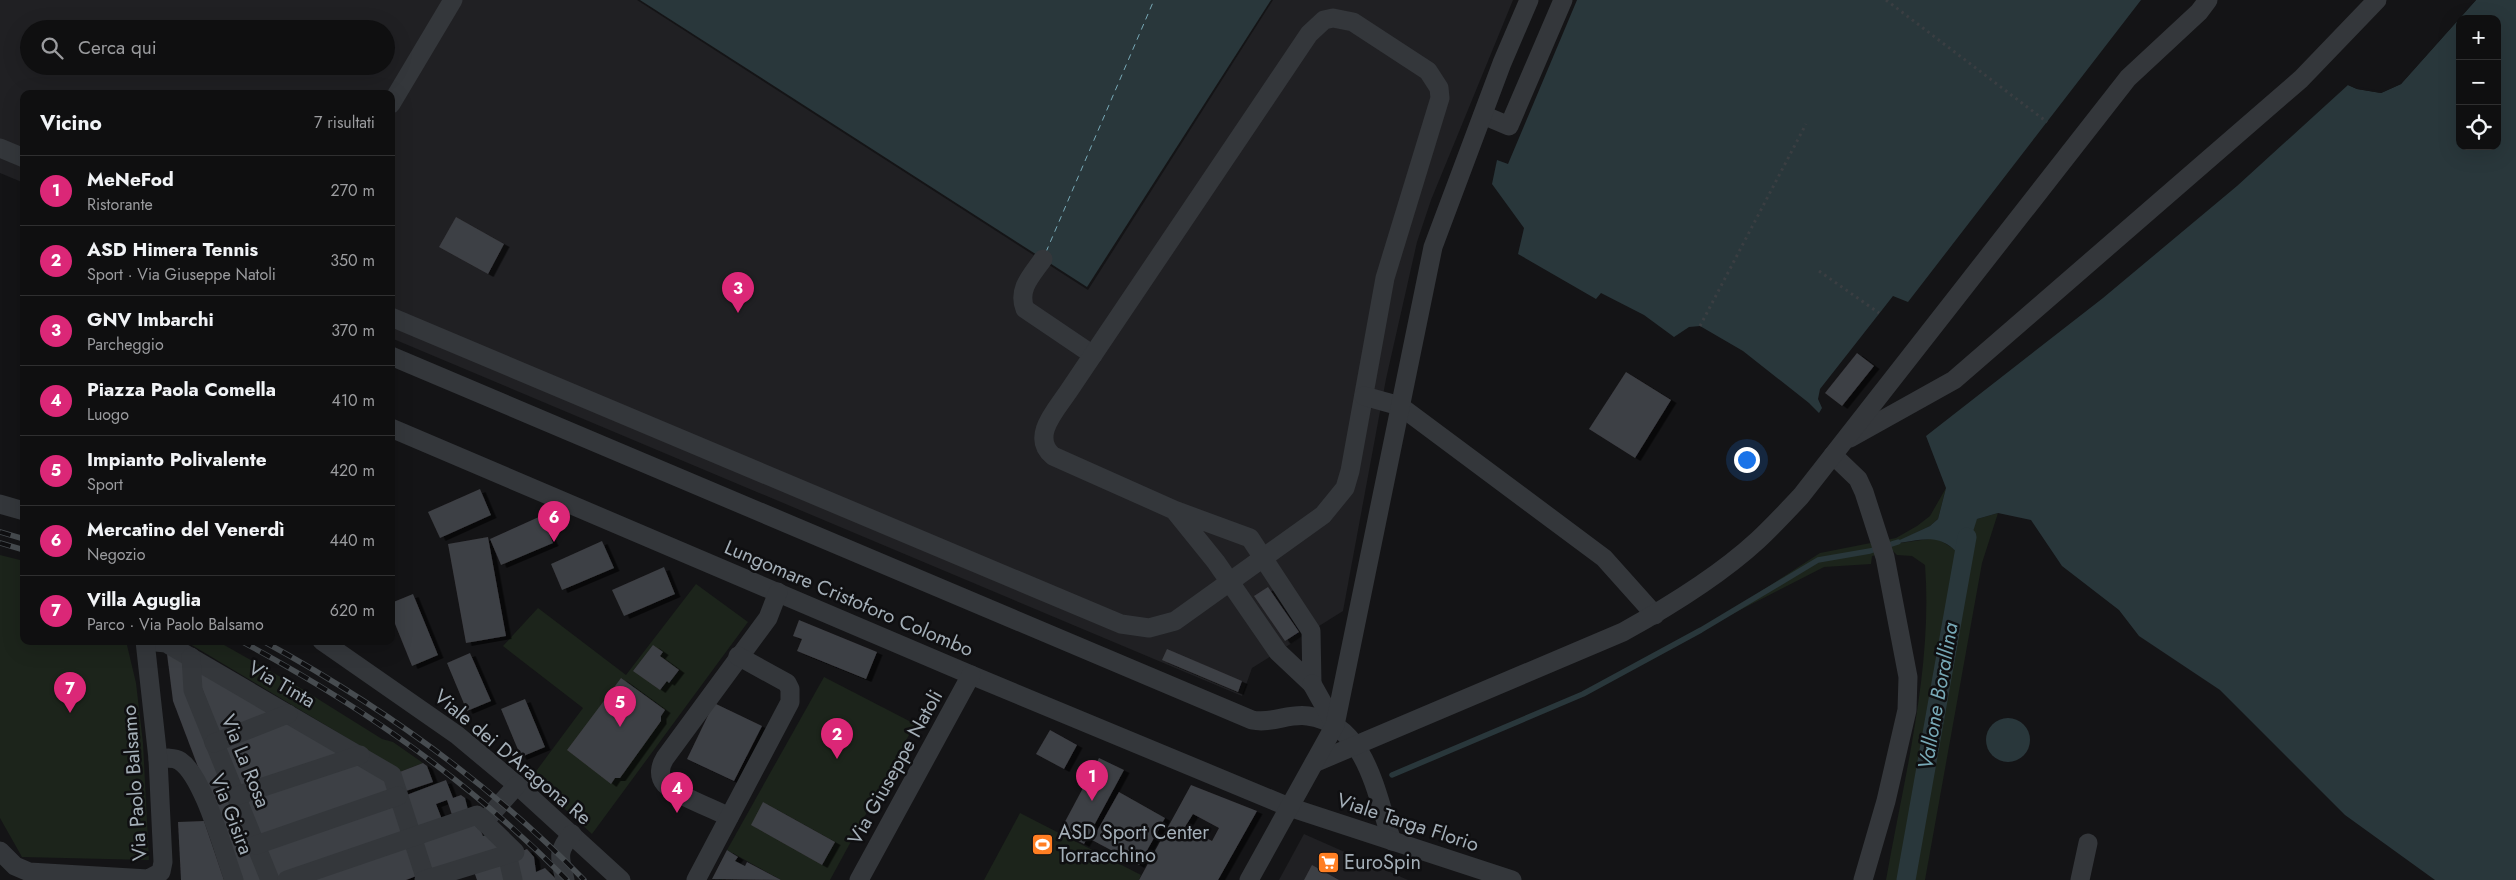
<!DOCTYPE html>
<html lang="it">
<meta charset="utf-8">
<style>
body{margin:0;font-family:Jost,sans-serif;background:#181819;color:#f1f3f6}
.controls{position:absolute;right:15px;top:15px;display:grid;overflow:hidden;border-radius:10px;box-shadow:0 5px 20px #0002}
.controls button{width:45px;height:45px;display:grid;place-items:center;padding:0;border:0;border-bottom:1px solid #2f2f30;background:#0f0f10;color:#f1f3f6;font:25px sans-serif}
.you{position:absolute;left:1746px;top:459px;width:18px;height:18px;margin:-12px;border:4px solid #fff;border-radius:50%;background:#1a73e8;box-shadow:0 0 0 8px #1a73e833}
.badge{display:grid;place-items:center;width:32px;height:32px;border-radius:50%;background:#db2777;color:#fff;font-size:16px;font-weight:700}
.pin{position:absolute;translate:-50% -41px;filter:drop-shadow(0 1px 2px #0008)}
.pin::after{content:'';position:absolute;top:26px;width:18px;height:15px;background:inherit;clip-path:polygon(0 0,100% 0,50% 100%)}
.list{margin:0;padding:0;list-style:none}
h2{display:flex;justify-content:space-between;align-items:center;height:65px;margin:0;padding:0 20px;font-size:21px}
h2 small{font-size:16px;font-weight:400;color:#9b9c9f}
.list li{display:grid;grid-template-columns:32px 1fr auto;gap:15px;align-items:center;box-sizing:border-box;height:70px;padding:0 20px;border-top:1px solid #2f2f30}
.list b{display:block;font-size:19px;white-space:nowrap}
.list p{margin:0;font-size:16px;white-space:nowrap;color:#9b9c9f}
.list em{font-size:16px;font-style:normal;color:#9b9c9f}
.icon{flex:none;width:28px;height:28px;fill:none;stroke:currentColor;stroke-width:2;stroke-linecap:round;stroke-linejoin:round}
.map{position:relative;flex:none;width:2516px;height:880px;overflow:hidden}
.search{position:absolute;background:#0f0f10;box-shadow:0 5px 20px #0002;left:20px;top:20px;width:375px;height:55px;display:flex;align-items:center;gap:12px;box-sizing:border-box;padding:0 18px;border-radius:28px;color:#9b9c9f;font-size:19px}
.panel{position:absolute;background:#0f0f10;box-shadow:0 5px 20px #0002;left:20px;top:90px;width:375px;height:555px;border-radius:10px}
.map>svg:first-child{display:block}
</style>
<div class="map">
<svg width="2516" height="880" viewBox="0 0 2516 880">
<defs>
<filter id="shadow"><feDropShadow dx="5.5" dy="3" stdDeviation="0" flood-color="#0009"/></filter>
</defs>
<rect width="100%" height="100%" fill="#141416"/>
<g fill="#202023" fill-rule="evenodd">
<path d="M 0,0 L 637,0 L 1088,290 L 1273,0 L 1513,0 L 1431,200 L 1417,242 L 1386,379 L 1343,611 L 1252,668 L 1242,696 L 391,338 L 391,94 L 24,94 L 24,183 L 0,173 ZM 29,29 L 386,29 L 386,66 L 29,66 Z"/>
<polygon points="1304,834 1408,880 1279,880"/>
</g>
<g fill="#1c241b">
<path d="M 1946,488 L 1938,519 L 1930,526 L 1893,544 L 1936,538 L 1956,550 L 1977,519 L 1998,513 L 1982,563 L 1925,880 L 1886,880 C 1904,778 1933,668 1925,565 L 1912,556 L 1897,555 L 1893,551 L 1872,556 L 1871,564 L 1824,567 L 1701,630 L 1820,553 L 1896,538 L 1917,526 L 1930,516 Z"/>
<polygon points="0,555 24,561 24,641 126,641 136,683 143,743 149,860 22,857 0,818"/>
<polygon points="696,584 748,622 592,834 531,778 583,708 503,646 538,608 626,675"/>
<polygon points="185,641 217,641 302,689 382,739 393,742 423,763 397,773 392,765"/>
<polygon points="824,677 915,724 830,880 781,880 727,850"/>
<polygon points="1020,813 1141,875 1139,880 984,880"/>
</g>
<g fill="#29373b" fill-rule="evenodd">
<polygon points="640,0 1271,0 1087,287"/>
<polygon points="1577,0 2141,0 1908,302 1893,296 1820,389 1818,399 1822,408 1819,413 1809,403 1743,351 1700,326 1689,327 1674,337 1644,315 1601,293 1596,299 1518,254 1524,228 1492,184 1497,160 1508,164"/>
<path d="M 2476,0 L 2516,0 L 2516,880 L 2435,880 L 2345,815 L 2220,690 L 2139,636 L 2119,610 L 2062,566 L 2031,520 L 1998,513 L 1977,519 L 1964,560 C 1940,530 1925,540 1891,544 L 1930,526 L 1938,519 L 1946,488 L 1926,436 L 2103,298 L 2237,186 L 2348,85 L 2357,89 L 2381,93 L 2401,84 ZM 2460,19 L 2497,19 L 2497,146 L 2460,146 Z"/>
<circle cx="2008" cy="740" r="22"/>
</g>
<polygon fill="#141416" points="2472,0 2476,0 2401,84 2381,93 2357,89 2348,85 2350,83 2358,87 2380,91 2400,83"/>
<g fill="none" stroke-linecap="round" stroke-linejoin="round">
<polyline stroke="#29373b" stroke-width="5.5" points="1392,775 1583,694 1701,630 1818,560 1870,551 1898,542"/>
<polyline stroke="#29373b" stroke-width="19" points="1906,880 1967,537"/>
<polyline stroke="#77a8b6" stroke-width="1" stroke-dasharray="6 5" stroke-linecap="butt" points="1046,252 1154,0"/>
</g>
<g fill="#3e3f44" fill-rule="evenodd" filter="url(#shadow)">
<polygon points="456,217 504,244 488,274 439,247"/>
<polygon points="1857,353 1874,366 1842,406 1825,393"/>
<polygon points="1626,372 1671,400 1635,458 1589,429"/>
<polygon points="480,489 491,515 440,538 428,512"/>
<polygon points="541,516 553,543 501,565 490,539"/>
<polygon points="488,537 506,636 466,643 448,544"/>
<polygon points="602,541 614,568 562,590 551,564"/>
<polygon points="664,567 675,594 624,616 612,590"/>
<polygon points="1268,587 1299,632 1285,641 1254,596"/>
<polygon points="413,594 438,655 412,666 391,614 391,603"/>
<polygon points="799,620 877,652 866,679 797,651 802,639 793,636"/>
<polygon points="653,645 663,652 660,656 679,670 669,683 667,681 660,690 633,671"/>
<polygon points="1167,649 1242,681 1238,692 1162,660"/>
<polygon points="180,653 266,880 241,880 173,701 167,654"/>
<polygon points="470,653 491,701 467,711 447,663"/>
<polygon points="208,671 276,711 220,736 197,675"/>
<polygon points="621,678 665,710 661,716 661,721 620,778 615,778 611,784 567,750"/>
<polygon points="525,699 545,747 521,757 501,709"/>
<polygon points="714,703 762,726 734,781 687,759"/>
<polygon points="290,720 348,754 241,790 224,746"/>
<polygon points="1050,730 1077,745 1064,769 1036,754"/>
<polygon points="1099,758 1124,770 1084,844 1060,831"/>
<polygon points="358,761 388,776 393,793 260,839 245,798"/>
<polygon points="423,763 427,766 433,782 403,792 397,773"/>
<polygon points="446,780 453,798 461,795 465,798 469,814 453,818 447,800 436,804 443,822 416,831 404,796"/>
<path d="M 1191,785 L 1257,811 L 1218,880 L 1139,880 ZM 1193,814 L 1219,828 L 1212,841 L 1185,827 Z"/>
<polygon points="1119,792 1165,818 1139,865 1092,840"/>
<polygon points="394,801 407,834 276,879 264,847"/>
<polygon points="763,802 835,842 822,865 751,825"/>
<polygon points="475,818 483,836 491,834 502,852 429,874 417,838"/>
<polygon points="204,821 224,880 181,880 178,822"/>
<polygon points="406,843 419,875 406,880 304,880"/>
<polygon points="527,849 534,857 536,872 545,868 557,880 518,880 512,855"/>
<polygon points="727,850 738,857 735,861 745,866 747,862 781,880 712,879"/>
<polygon points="504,859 509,880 477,880 473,869"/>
<polygon points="1312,865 1339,880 1304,880"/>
</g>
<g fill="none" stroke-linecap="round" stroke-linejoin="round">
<g stroke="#3a3e42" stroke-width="3" stroke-dasharray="2.5 4" stroke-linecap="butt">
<polyline points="1886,0 2047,122"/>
<polyline points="1819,271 1879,313"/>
<polyline points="1700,326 1806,124"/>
</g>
<g stroke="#34373b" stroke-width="19">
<polyline points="391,104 453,0"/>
<polyline points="1483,115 1509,126 1563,0"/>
<polyline points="0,148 24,158"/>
<path d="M 1043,259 C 1032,275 1017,289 1025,309 L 1093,355"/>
<path d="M 391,317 L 1121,624 L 1149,628 L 1175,621 L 1323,515 L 1345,488 L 1350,471 L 1385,278 L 1440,98 L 1439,88 L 1428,71 L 1353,22 L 1333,18 L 1324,20 L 1309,34 L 1068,392 C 1056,410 1030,437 1053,456 L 1174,510 L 1250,538 L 1311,631 L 1312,684 L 1278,652 L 1216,562 L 1174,510"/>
<path d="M 391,356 L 1252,720 C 1272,724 1289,713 1308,716 C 1367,724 1376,795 1392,841"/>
<polyline points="1364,396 1400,406 1604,558 1655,615"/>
<polyline points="391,428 971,675 1289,807 1512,880"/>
<polyline points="1850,438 1954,380 2301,79 2377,0"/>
<polyline points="1833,455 1858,479 1864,492 1885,557 1908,677 1907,710 1886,801 1863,880"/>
<polyline points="0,504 24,511"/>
<polyline points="146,641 166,643 392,775 426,880"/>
<polyline points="322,641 457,735 517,785 621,880"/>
<polyline points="191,657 193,690 270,880"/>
<polyline points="1312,684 1335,725"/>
<polyline points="214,743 288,714"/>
<path d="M 158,759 C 166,758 174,757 180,761 C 204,777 223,851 234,880"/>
<path d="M 1314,763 L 1623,632 C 1670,606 1719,576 1758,540 C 1773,526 1787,511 1801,496 L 2128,78 L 2199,12 L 2208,0"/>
<polyline points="236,796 360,755"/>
<path d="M 729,817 C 714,809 676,795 665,784 C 658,776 660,766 665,758 L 768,618 L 778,592"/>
<polyline points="484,822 517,785"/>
<polyline points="256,845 398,796"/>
<polyline points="0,851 15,866 29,872 148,879 161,872 163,862 158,759 145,641"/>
<polyline points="507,854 513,880"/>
<polyline points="287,880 477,815 515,852 424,880"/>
<path d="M 565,880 C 560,858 556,852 572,834"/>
<polyline points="696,880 790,702 790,689 787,683 738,656"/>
<polyline points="859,880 971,675"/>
<polyline points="1249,880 1335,725 1433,247 1502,63 1529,0"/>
<polyline points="2080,880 2088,843"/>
</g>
<defs>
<g id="rail">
<polyline points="0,532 24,539"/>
<polyline points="0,543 24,550"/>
<path d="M 241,641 C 365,708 468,780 567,880"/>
<path d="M 263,641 C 380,705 491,784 584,880"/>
</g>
</defs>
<use href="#rail" stroke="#474c50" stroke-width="5.5"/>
<use href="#rail" stroke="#0f0f11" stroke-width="4" stroke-dasharray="11" stroke-linecap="butt"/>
</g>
<defs>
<symbol id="stadium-square" viewBox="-11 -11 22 22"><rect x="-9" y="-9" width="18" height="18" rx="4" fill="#ff7f23" stroke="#0f0f11"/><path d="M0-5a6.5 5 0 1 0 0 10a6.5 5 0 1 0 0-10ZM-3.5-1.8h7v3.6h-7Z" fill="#fff"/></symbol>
<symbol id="supermarket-square" viewBox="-11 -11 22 22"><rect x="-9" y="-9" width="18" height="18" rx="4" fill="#ff7f23" stroke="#0f0f11"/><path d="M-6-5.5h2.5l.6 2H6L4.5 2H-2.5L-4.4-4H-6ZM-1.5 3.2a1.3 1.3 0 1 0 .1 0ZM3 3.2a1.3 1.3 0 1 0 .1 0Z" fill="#fff"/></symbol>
</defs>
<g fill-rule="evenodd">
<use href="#stadium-square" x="1030" y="832" width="25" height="25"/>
<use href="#supermarket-square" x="1316" y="850" width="25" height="25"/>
</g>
<g text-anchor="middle" stroke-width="5" stroke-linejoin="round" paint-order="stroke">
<g font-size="20" fill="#a4afb8" stroke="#0f0f11">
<text transform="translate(849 598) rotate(23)" y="7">Lungomare Cristoforo Colombo</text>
<text transform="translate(282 684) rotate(30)" y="7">Via Tinta</text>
<text transform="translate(513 757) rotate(40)" y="7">Viale dei D'Aragona Re</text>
<text transform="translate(246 761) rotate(68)" y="7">Via La Rosa</text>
<text transform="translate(895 767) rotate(-61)" y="7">Via Giuseppe Natoli</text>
<text transform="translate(134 783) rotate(-94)" y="7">Via Paolo Balsamo</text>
<text transform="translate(232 814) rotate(69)" y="7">Via Gisira</text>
<text transform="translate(1408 822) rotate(18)" y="7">Viale Targa Florio</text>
</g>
<g font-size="20" fill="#a4afb8" stroke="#0f0f11" text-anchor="start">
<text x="1058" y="839">ASD Sport Center<tspan x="1058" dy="23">Torracchino</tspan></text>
<text x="1344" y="869">EuroSpin</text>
</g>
<g font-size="21" font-style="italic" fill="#77a8b6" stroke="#0f0f11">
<text transform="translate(1938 696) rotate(-80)" y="7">Vallone Borallina</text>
</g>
</g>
</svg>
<div class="controls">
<button>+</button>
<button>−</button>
<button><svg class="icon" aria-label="locate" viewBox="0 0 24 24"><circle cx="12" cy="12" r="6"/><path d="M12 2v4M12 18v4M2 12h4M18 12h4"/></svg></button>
</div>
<div class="you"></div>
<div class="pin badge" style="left:1092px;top:801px">1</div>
<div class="pin badge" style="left:837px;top:759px">2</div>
<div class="pin badge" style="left:738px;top:313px">3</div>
<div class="pin badge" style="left:677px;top:813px">4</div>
<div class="pin badge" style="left:620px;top:727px">5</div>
<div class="pin badge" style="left:554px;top:542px">6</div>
<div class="pin badge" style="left:70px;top:713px">7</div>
<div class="search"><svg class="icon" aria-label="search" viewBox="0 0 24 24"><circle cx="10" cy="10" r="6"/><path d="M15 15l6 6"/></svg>Cerca qui</div>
<section class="panel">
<h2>Vicino<small>7 risultati</small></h2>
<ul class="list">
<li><span class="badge">1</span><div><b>MeNeFod</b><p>Ristorante</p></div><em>270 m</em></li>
<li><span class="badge">2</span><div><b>ASD Himera Tennis</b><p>Sport · Via Giuseppe Natoli</p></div><em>350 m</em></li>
<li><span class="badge">3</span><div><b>GNV Imbarchi</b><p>Parcheggio</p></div><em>370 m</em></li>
<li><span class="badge">4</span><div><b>Piazza Paola Comella</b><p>Luogo</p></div><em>410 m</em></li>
<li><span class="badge">5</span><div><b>Impianto Polivalente</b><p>Sport</p></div><em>420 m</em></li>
<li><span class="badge">6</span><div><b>Mercatino del Venerdì</b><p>Negozio</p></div><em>440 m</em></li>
<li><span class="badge">7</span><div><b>Villa Aguglia</b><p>Parco · Via Paolo Balsamo</p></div><em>620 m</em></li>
</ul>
</section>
</div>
